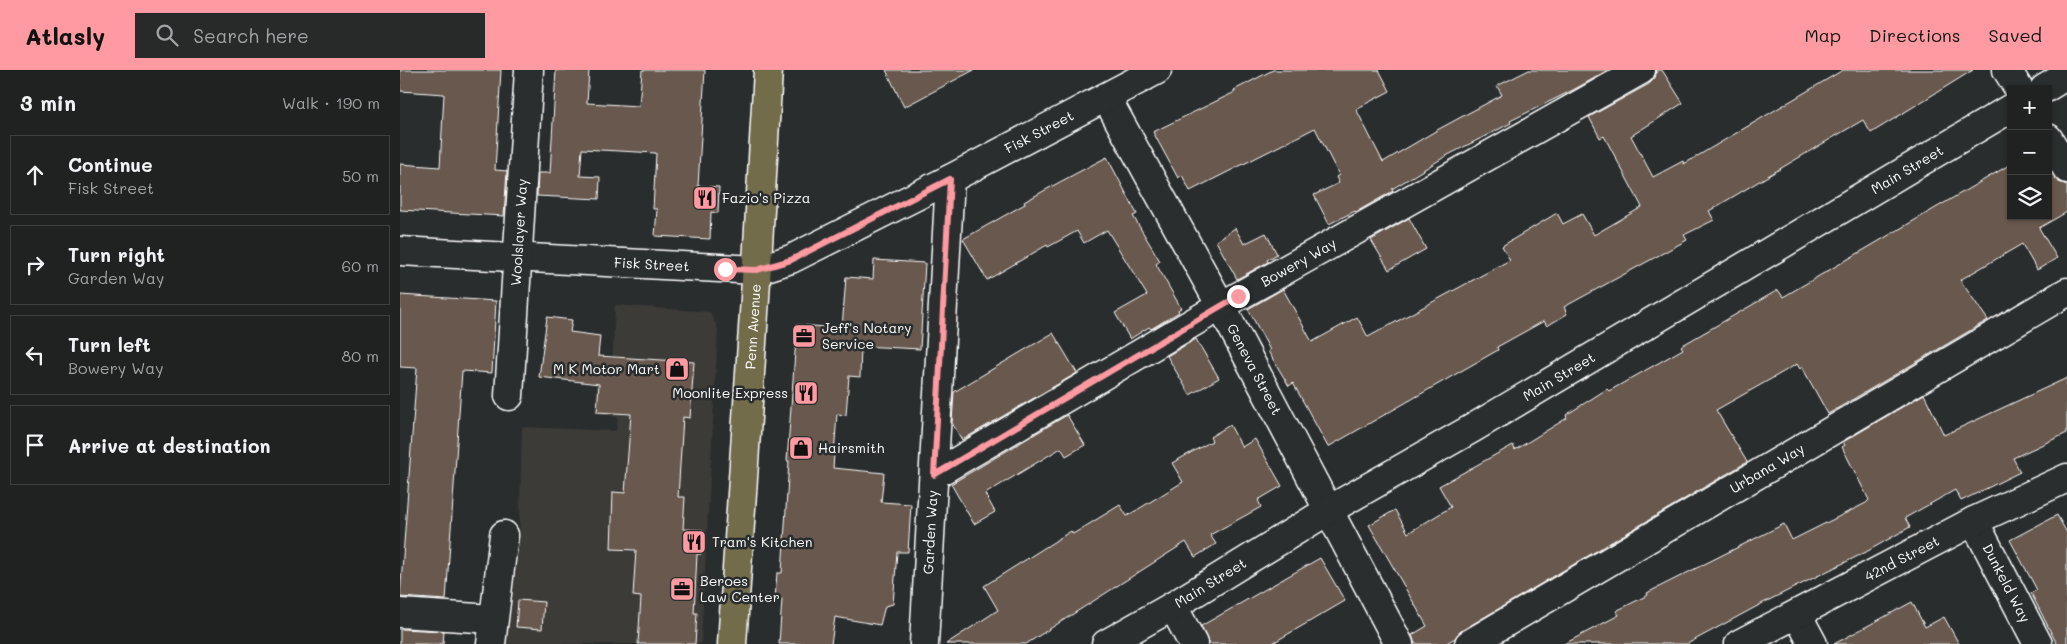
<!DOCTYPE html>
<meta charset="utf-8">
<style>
body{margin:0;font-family:Mali,sans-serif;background:#282a2a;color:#f1f3f6}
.controls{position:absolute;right:15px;top:15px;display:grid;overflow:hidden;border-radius:0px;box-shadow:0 1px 4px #0004}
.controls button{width:45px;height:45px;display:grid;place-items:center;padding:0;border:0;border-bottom:1px solid #3d3f40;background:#202222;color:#f1f3f6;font:25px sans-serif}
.stop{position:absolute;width:15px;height:15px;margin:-11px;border:4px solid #ff9aa2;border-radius:50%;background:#fff}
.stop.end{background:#ff9aa2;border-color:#fff;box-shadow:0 1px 5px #0008}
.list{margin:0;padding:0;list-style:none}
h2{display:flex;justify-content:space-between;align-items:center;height:65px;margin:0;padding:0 20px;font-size:21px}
h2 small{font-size:16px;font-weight:400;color:#a2a4a5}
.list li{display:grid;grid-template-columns:32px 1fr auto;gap:15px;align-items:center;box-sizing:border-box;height:80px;margin:0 10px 10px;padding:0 10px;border:1px solid #3d3f40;border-radius:0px}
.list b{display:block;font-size:19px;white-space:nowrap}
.list p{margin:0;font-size:16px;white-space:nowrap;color:#a2a4a5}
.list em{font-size:16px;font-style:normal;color:#a2a4a5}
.icon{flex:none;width:28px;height:28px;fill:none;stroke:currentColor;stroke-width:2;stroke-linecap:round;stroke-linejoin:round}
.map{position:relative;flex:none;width:1667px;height:574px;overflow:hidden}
header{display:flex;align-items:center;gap:30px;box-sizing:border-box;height:70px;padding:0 25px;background:#ff9aa2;color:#111}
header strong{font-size:24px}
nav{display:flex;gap:28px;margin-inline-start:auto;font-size:18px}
.search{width:350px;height:45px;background:#282a2a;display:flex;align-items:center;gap:12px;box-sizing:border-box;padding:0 18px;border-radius:0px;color:#a2a4a5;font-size:19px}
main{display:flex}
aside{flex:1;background:#202222}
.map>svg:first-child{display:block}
</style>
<header>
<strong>Atlasly</strong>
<div class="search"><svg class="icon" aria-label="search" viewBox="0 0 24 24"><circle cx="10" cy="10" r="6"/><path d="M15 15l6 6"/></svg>Search here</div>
<nav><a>Map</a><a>Directions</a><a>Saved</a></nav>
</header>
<main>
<aside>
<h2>3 min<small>Walk · 190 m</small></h2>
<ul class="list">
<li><svg class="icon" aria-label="ahead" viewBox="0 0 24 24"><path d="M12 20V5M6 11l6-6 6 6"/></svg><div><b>Continue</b><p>Fisk Street</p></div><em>50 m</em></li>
<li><svg class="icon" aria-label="right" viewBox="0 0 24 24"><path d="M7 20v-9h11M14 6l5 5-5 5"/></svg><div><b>Turn right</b><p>Garden Way</p></div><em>60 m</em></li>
<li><svg class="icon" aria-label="left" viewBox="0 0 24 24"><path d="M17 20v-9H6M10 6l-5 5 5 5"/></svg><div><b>Turn left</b><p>Bowery Way</p></div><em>80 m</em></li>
<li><svg class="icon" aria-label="arrive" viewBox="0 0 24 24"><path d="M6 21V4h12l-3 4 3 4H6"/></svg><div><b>Arrive at destination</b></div></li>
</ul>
</aside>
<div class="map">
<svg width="1667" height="574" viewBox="0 0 1667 574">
<rect width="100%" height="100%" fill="#2a2d2e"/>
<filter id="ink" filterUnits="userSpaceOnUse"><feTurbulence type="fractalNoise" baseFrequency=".02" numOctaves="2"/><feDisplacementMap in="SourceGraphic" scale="10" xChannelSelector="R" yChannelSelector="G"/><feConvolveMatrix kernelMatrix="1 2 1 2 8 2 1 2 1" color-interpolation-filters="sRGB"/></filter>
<g filter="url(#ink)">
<polygon fill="#3c3a38" points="215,235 310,242 318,259 301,574 106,574 119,477 122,357 216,361 218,347 195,343 197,314 202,301 212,301"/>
<g fill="#67584e" stroke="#fff">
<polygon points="0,0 101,0 95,100 107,101 104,146 0,140 0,94 40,97 44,24 0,21"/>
<polygon points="156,0 189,0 187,33 239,36 242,0 305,0 298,116 319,117 318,143 311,142 310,169 255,166 257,139 253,139 256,83 182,79 180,106 200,107 199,129 137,126 138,103 150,103"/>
<polygon points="486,0 574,0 504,37"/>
<polygon points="873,0 979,0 990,21 956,39 983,92 1039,59 1102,25 1097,16 1129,0 1209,0 1173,20 1110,51 1111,53 1046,86 992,119 993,121 956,142 955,141 929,154 914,125 939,113 936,107 939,105 915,58 790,121 782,105 778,108 753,62 835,22 834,20"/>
<polygon points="1257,0 1262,0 1283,33 1231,66 1253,107 1283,91 1284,94 1443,0 1573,0 1471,63 1463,50 1410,81 1309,141 1314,150 1284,165 1287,170 1164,237 1167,244 1147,256 1144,251 1097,277 1098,280 928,377 893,313 889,316 868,281 870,280 848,239 883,219 912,272 957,247 968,267 1110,190 1102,176 1157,143 1163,154 1182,144 1194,165 1242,137 1204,66 1200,68 1189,47 1249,14 1255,8"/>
<polygon points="707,87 737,144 733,146 760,191 756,194 781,238 778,240 779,242 751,259 749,257 730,269 715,243 747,225 707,160 684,173 677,161 648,177 647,175 587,210 563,169 625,134 624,132 658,113"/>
<polygon points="1611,94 1611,146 1648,146 1648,98 1659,112 1667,115 1667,142 1639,158 1657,188 1637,200 1622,174 1560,210 1588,250 1428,344 1402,297 1400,299 1397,294 1371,309 1316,340 1347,392 1061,561 1055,568 1045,574 1015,574 1012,565 1027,556 969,455 995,440 1008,463 1051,437 1039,416 1113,375 1115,380 1167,348 1166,345 1207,319 1209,321 1283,279 1281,276 1378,220 1383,227"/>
<polygon points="1009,148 1026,179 989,200 971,170"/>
<polygon points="835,158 844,174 866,163 877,184 867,190 868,192 837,209 816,171"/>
<polygon points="474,190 525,193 520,279 461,276 460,307 449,306 446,345 437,344 433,398 484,403 481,432 511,434 508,482 497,482 493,534 485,536 480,555 435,547 431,574 379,574 382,529 375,529 377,503 382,503 389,391 387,391 397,255 442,258 446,207 473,209"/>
<polygon points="0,225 96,231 92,303 62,301 46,530 0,527 17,298 0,297"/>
<polygon points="147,247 172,250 170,262 200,266 198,286 294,292 290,348 283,347 278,427 285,427 283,459 303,460 301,484 297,484 294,543 297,543 295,574 238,574 241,527 233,526 236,480 211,479 213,422 225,423 231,344 197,342 199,314 139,307"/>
<polygon points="653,263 677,303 562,370 552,353 554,322"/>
<polygon points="796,269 819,308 790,325 767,286"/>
<polygon points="1667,308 1667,363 1613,388 1620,402 1561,431 1555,420 1505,448 1510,457 1466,482 1363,533 1287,574 1164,574 1219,545 1216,541 1248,525 1247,523 1384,454 1392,470 1466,433 1469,430 1442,377 1445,375 1443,372 1524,324 1544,365"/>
<polygon points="667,345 685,375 666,386 661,378 585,424 595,442 574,454 551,414"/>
<polygon points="830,355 842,377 855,369 882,416 858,430 861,437 810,465 816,474 795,487 786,472 626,574 546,574 598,540 584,516 671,461 673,464 720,435 727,446 783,412 772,393 812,371 810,367"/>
<polygon points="1657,445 1667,463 1667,574 1657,574 1631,523 1637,520 1610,470"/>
<polygon points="920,488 945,531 871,574 809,574 801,556"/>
<polygon points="118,530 144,532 142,559 116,557"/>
<polygon points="1512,532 1525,557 1544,547 1559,574 1434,574"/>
<polygon points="0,559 44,561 43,574 0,574"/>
</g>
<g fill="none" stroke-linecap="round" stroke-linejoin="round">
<defs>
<g id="minor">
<polyline points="1607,0 1619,19"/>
<polyline points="1644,19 1667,5"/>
<path id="s1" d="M 706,27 L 821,236 L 999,574"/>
<polyline points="1648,68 1667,99"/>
<path id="s2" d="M 0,181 L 357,200 L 391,189 L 550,109 L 757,0"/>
<path id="s3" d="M 109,326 L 129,0"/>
<path id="s4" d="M 534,405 L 821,236 L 1241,0"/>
<path id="s5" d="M 1574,451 L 1638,574"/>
<polyline points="773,536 793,574"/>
<polyline points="0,543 93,549"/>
<polyline points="1397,544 1413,574"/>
<polyline points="91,574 104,465"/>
<path id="s6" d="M 524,574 L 550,109"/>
<path id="s7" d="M 706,574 L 773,536 L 929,440 L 1073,358 L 1611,38"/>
<path id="s8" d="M 1069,574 L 1667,222"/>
<path id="s9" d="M 1339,574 L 1574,451 L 1667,408"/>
</g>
<g id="major">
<path id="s10" d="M 332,574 L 355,228 L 368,0"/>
</g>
</defs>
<use href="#minor" stroke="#fff" stroke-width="31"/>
<use href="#major" stroke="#fff" stroke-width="31"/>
<use href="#minor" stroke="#2a2d2e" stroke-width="28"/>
<use href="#major" stroke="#726c4b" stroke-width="28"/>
</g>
</g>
<g fill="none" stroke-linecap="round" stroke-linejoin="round" filter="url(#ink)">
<polyline stroke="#ff9aa2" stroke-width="6" points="325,199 357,200 391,190 550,109 534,405 838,226"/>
</g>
<defs>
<symbol id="restaurant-square" viewBox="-11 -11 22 22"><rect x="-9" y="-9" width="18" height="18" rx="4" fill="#ff9aa2" stroke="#2a2d2e"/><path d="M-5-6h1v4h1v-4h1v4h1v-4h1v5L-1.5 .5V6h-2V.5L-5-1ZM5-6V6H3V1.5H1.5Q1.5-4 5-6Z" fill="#111"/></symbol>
<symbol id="office-square" viewBox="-11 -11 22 22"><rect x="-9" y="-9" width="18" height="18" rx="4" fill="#ff9aa2" stroke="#2a2d2e"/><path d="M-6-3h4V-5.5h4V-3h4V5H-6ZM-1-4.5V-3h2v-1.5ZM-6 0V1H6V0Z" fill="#111"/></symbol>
<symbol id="shop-square" viewBox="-11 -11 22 22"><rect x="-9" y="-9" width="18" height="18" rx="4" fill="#ff9aa2" stroke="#2a2d2e"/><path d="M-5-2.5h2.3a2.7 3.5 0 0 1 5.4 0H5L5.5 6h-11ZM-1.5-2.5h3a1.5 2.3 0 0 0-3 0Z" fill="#111"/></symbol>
</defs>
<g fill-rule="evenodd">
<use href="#restaurant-square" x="291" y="114" width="28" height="28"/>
<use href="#office-square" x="390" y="252" width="28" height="28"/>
<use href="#shop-square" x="263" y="285" width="28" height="28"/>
<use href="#restaurant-square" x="392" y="309" width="28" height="28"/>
<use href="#shop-square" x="387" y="364" width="28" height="28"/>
<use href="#restaurant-square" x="280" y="458" width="28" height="28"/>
<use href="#office-square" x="268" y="505" width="28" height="28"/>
</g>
<g text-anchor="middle" stroke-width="5" stroke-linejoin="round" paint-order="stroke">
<g font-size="14" fill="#fff" stroke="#2a2d2e">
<text dy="5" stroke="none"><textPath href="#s2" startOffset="672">Fisk Street</textPath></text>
<text dy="5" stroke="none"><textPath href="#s7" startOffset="931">Main Street</textPath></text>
<text dy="5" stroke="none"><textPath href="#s3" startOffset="164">Woolslayer Way</textPath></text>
<text dy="5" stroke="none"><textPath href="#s4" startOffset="422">Bowery Way</textPath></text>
<text dy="5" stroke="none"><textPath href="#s2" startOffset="252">Fisk Street</textPath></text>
<text dy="5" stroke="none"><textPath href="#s10" startOffset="318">Penn Avenue</textPath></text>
<text dy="5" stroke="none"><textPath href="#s1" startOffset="310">Geneva Street</textPath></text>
<text dy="5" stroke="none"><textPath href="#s7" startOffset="526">Main Street</textPath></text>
<text dy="5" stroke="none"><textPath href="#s8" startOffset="346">Urbana Way</textPath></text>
<text dy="5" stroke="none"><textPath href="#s6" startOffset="112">Garden Way</textPath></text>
<text dy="5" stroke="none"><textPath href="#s9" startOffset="184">42nd Street</textPath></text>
<text dy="5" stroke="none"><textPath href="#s7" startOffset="121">Main Street</textPath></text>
<text dy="5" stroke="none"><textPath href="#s5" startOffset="70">Dunkeld Way</textPath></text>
</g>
<g font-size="14" fill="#fff" stroke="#2a2d2e" text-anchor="start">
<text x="322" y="133">Fazio's Pizza</text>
<text x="422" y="263">Jeff's Notary<tspan x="422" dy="16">Service</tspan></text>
<text x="260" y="304" text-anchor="end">M K Motor Mart</text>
<text x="388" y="328" text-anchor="end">Moonlite Express</text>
<text x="418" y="383">Hairsmith</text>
<text x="312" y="477">Tram's Kitchen</text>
<text x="300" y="516">Beroes<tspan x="300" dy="16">Law Center</tspan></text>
</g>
</g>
</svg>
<div class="controls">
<button>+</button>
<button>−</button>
<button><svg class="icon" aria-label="layers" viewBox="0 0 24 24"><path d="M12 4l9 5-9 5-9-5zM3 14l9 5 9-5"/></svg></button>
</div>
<div class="stop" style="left:325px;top:199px"></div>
<div class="stop end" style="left:838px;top:226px"></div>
</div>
</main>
